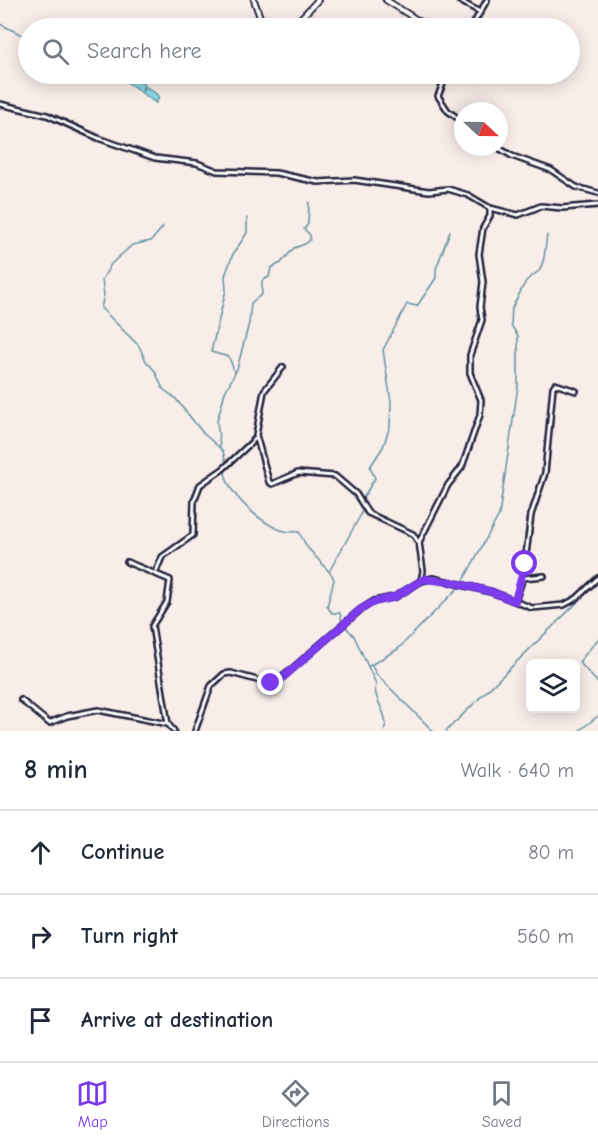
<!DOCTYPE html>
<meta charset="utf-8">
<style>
body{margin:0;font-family:"Comic Neue",sans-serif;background:#f2f2f3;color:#1f2937}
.controls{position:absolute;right:18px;bottom:18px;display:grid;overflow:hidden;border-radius:9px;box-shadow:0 3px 15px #0003}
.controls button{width:54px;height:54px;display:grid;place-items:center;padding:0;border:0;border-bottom:2px solid #e0e1e3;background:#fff;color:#1f2937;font:30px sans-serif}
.compass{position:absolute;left:454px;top:102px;width:54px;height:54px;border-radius:50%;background:#fff;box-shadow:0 3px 15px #0003;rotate:112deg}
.stop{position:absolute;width:18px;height:18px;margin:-14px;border:4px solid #7c3aed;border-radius:50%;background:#fff}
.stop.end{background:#7c3aed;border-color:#fff;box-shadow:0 2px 6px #0008}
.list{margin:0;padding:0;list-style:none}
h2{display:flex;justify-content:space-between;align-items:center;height:78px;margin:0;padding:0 24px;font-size:26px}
h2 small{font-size:20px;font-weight:400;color:#747a83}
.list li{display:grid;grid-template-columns:39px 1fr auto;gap:18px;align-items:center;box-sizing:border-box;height:84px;padding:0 24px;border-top:2px solid #e0e1e3}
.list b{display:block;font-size:22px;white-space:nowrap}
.list em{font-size:20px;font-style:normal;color:#747a83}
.icon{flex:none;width:33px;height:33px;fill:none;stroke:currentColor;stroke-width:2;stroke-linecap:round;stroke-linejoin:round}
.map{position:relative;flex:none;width:598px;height:731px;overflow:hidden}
.search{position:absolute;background:#fff;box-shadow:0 3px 15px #0003;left:18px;right:18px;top:18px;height:66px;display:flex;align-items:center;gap:15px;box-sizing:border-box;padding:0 21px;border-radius:33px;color:#747a83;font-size:22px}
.sheet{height:330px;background:#fff}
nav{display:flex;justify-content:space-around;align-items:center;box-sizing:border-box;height:84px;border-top:2px solid #e0e1e3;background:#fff;font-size:16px;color:#747a83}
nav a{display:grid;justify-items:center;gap:3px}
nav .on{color:#7c3aed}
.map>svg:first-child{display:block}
</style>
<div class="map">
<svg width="598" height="731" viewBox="0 0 598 731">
<defs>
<pattern id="water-ripples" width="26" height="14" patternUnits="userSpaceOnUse" patternTransform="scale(1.5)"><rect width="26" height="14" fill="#89dae4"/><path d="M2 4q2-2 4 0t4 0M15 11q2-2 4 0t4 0" fill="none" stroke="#76bbc4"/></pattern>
</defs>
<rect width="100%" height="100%" fill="#f8ede9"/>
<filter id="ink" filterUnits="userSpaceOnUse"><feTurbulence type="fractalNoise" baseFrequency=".0167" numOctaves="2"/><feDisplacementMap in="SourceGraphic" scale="12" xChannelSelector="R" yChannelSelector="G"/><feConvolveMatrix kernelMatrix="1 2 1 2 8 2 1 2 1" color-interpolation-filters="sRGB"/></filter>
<g filter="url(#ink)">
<polygon fill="url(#water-ripples)" stroke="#6090a0" stroke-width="1.5" points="130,74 144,84 142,91 145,86 159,96 156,103 126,81"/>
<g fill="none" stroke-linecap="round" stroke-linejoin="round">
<g stroke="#6090a0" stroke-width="1.5">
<polyline points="0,24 28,38"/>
<polyline points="163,227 151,241 132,245 111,264 102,280 104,295 101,308 139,346 146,361 155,371 163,389 175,398 203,433 223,451 226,464"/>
<polyline points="235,373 229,357 211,352 226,290 225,276 233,254 247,233 247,218"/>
<polyline points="220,447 217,421 225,392 237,369 249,323 251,303 262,294 262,281 269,277 271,268 281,263 294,248 305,244 310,240 310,235 304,229 308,224 309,202"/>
<path d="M 225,469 C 224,492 264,527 285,531 C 290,533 294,531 299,532 L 307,547 L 332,575 L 334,580 L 327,606 L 332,613 L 340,613 L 342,622"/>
<polyline points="362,500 375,478 370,467 383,447 390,426 391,402 383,350 407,304 417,306 436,278 436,269 450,231"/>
<polyline points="330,570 359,518 363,509 360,503"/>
<polyline points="462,583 499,515 518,386 518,336 511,325 512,308 526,281 540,270 544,258 547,235"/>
<path d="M 344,625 L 354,636 L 376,684 C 371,698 391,715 384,731"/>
<polyline points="598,639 579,662 598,683"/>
<polyline points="369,666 398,649 459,587"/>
<polyline points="372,666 376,674 433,731"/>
<polyline points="446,731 598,582"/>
<polyline points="579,731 598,716"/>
</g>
<defs>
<g id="street">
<polyline points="458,0 480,12"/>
<polyline points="471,28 487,0"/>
<polyline points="447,74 438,96 448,111 463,122"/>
<polyline points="0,104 47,115 98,138 155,158 197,163 217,171 276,173 318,182 354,180 429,191 448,189 468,195 490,208 518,215 541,206 562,208 598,205"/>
<polyline points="497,147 512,156 551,170 576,187 598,193"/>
<polyline points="283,367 264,391 256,435 269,482 272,484 298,473 335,476 356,494 368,513 413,534 418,542"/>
<polyline points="127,562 170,580 167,602 152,626 168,724 174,731"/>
<polyline points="155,574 162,557 193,535 194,501 200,485 223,469 256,438"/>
<polyline points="523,578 531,515 545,473 553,387 555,384 576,391"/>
<polyline points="421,581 423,571 419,542 448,485 462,467 480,415 481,400 470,373 470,355 482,320 480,307 483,282 479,254 483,228 490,216 490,208"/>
<polyline points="515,601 523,578 544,576"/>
<polyline points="21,700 49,723 67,716 98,710 168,724"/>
<polyline points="195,731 211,686 224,674 231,673 268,683 278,681 360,610 374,601 395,597 421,581 433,578 492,592 532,608 564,605 577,598 598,578"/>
</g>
<g id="secondary">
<polyline points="254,0 262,23 266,28"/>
<polyline points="386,0 430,28"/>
<polyline points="269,28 299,20 318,0"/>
</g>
</defs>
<use href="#street" stroke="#22223b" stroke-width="8"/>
<use href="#secondary" stroke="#22223b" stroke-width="8"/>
<use href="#street" stroke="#fff" stroke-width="3"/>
<use href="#secondary" stroke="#fff" stroke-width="4"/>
</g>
</g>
<g fill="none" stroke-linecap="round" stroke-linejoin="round" filter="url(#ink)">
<polyline stroke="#7c3aed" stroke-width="8" points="271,683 280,680 360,610 374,602 395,597 424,579 451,582 492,592 515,601 525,564"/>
</g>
</svg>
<div class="controls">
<button><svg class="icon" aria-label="layers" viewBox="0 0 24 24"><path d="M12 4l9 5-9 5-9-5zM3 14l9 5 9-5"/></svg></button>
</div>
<svg class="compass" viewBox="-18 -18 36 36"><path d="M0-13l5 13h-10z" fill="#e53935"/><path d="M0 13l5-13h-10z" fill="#747a83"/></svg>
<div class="stop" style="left:525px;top:564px"></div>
<div class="stop end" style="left:271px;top:683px"></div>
<div class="search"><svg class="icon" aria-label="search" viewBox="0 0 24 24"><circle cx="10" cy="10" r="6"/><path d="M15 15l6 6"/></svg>Search here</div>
</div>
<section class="sheet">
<h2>8 min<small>Walk · 640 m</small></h2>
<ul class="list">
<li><svg class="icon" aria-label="ahead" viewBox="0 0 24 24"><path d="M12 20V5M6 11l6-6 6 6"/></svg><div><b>Continue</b></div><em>80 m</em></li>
<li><svg class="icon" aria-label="right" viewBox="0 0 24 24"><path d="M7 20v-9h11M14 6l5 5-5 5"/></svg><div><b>Turn right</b></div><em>560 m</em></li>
<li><svg class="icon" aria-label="arrive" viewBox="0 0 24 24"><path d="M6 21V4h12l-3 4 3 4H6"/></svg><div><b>Arrive at destination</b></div></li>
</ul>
</section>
<nav>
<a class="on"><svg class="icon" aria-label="map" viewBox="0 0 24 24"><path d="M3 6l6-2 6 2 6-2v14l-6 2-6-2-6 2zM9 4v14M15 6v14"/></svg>Map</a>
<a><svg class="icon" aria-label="directions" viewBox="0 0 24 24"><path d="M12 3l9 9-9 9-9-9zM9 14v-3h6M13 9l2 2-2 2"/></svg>Directions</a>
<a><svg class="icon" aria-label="saved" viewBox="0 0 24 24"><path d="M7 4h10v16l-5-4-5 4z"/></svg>Saved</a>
</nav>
